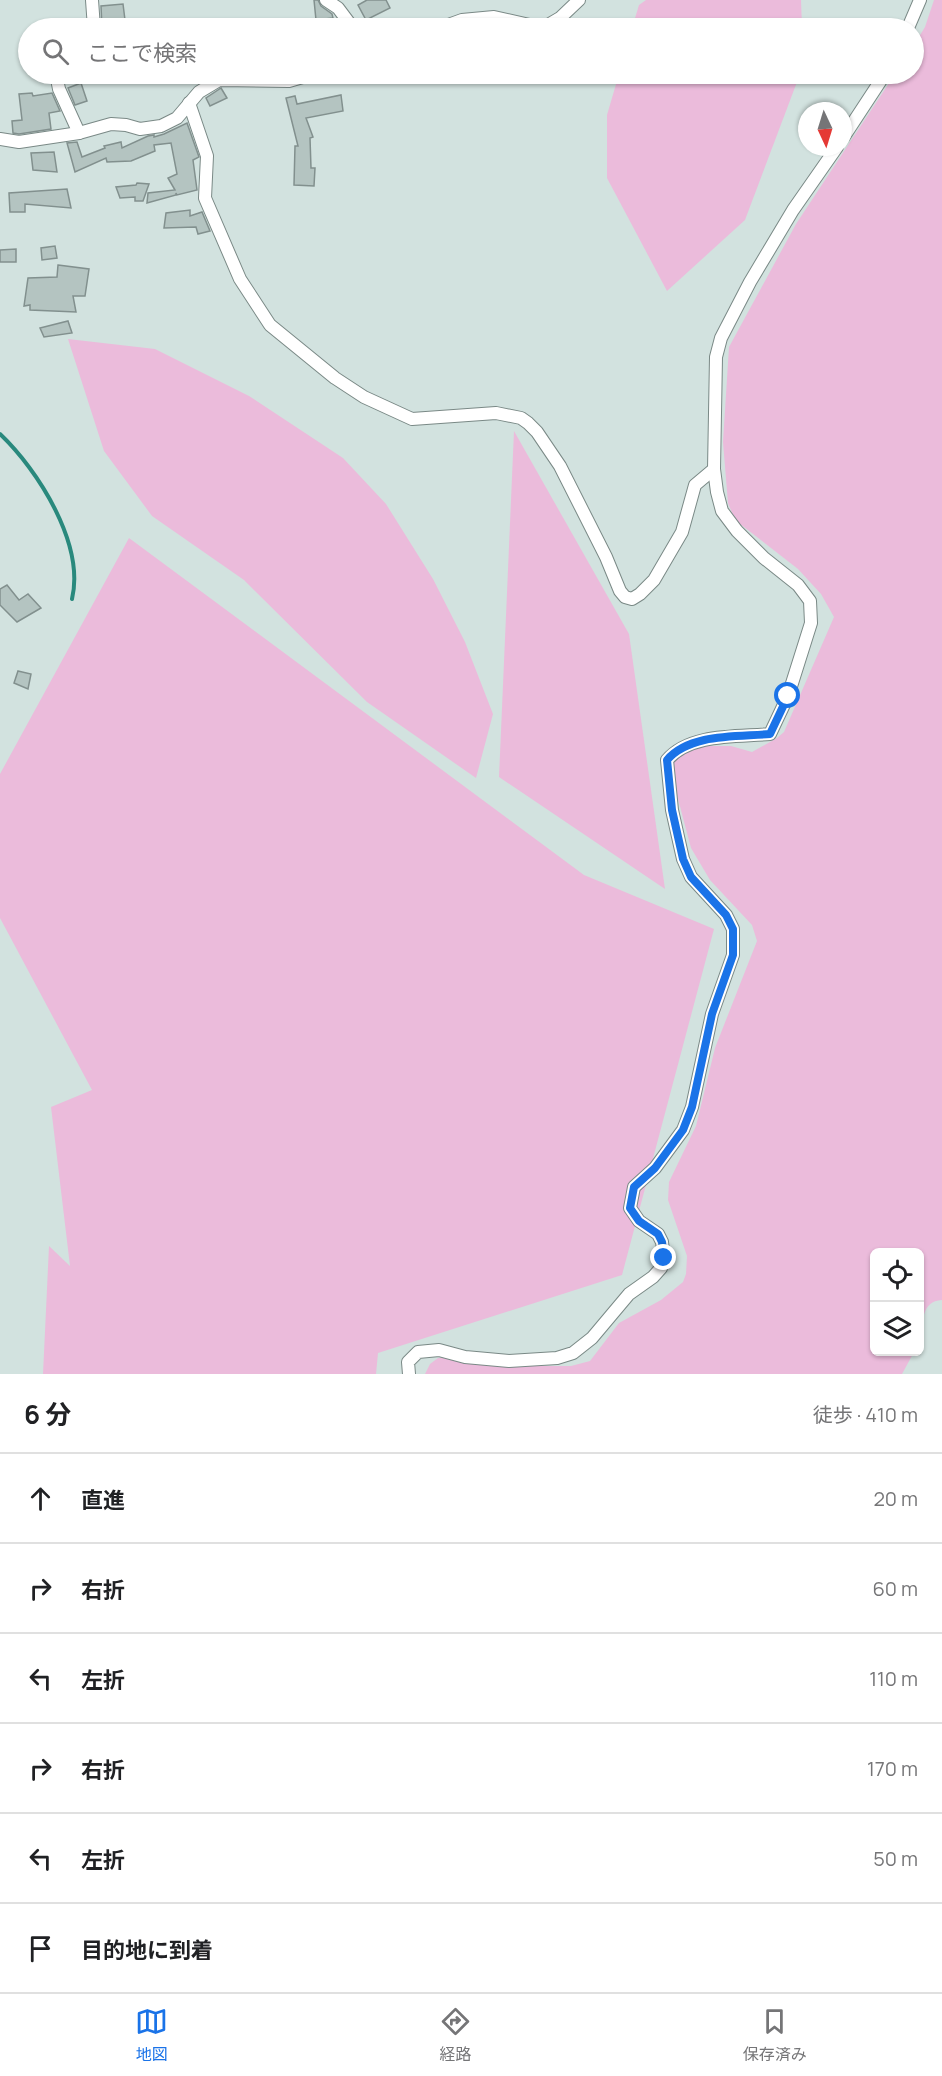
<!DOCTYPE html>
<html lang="ja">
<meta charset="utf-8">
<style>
body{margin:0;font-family:Manrope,"Noto Sans JP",sans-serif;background:#f6f6f6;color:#202124}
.controls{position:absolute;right:18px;bottom:18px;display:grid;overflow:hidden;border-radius:9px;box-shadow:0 2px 4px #0004}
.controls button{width:54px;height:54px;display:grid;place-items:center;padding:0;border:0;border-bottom:2px solid #e0e0e0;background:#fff;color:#202124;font:30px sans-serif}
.compass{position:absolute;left:798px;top:102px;width:54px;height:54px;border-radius:50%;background:#fff;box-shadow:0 2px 4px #0004;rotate:176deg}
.stop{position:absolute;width:18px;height:18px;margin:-14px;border:4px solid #1a73e8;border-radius:50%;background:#fff}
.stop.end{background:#1a73e8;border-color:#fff;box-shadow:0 2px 6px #0008}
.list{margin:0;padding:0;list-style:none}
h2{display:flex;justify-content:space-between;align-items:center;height:78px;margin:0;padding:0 24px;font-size:26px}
h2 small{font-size:20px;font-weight:400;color:#757577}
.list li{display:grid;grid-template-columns:39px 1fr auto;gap:18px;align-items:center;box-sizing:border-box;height:90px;padding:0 24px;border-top:2px solid #e0e0e0}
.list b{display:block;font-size:22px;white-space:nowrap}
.list em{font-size:20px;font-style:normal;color:#757577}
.icon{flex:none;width:33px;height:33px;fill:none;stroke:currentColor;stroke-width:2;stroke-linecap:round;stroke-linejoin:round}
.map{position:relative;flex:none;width:942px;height:1374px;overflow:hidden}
.search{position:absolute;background:#fff;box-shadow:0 2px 4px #0004;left:18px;right:18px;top:18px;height:66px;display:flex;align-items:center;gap:15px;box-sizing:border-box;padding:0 21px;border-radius:33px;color:#757577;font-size:22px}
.sheet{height:618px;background:#fff}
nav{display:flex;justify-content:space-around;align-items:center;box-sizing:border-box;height:84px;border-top:2px solid #e0e0e0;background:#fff;font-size:16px;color:#757577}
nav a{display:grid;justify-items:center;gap:3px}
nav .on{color:#1a73e8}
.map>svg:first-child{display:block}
</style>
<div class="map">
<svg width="942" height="1374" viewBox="0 0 942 1374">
<rect width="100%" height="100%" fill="#d2e2df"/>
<g fill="#ebbbdb">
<polygon points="646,0 801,0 802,28 632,28 639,5"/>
<path d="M 934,0 L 942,0 L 942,1300 C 921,1301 923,1323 920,1340 L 920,1252 L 874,1252 L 874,1352 L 914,1352 L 902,1374 L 425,1374 L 430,1364 L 438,1358 L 466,1357 L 521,1366 L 571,1366 L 590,1361 L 619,1323 L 661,1300 L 683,1282 L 686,1274 L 687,1256 L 668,1200 L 669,1182 L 696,1126 L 715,1048 L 757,941 L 752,925 L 710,880 L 691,848 L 669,765 L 686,746 L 731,746 L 752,752 L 777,738 L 784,732 L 834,617 L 821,594 L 798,569 L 735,520 L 728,503 L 723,442 L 729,347 L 796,224 L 895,74 L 914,74 L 914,45 L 925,27 Z"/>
<polygon points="619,74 800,74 745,220 667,291 607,178 607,115"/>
<polygon points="68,339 155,349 249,396 343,458 386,504 433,579 465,642 493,714 476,778 367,702 244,580 152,516 104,451"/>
<polygon points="514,431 629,634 665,889 499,777"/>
<polygon points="129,538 584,875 714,929 622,1275 378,1353 376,1374 43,1374 49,1246 70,1266 51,1107 92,1090 0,918 0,774"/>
</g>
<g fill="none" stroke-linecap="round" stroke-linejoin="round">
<path stroke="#29897d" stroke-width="4" d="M 0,434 C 38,470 85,544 72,599"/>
</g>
<g fill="#b4c4c1" stroke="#82908e" stroke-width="1.5">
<polygon points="314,0 318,0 321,6 332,14 333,18 316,20"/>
<polygon points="367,0 386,0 390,8 366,20 358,5"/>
<polygon points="123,4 126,28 102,28 101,6"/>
<polygon points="81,83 87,101 75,105 68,88"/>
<polygon points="221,88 227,98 210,106 206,98"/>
<polygon points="32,93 33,96 52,93 60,111 49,113 51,129 19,134 13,133 12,121 22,120 19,94"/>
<polygon points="341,95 343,111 306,118 313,137 310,138 311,168 315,168 314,186 294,185 295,146 298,146 286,98 295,96 297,104"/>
<polygon points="187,123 199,157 193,160 197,190 177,195 176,193 176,195 147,203 148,193 175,190 168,178 177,174 171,143 154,145 155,151 131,161 107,162 106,158 75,172 67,143 77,142 82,157 105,148 104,146 121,142 122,148 148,136 154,135 154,137 164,134"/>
<polygon points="54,152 57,172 33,170 31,153"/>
<polygon points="137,183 149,184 143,201 135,201 135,197 120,198 116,187 136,185"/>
<polygon points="67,189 71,208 25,204 25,212 10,212 9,193"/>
<polygon points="190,210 190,216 202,212 210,231 198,234 196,227 164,228 166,213"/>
<polygon points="55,246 57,258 42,260 41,248"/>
<polygon points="16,249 16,262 0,262 0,250"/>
<polygon points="58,265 89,269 85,296 73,296 76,312 30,310 30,305 24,306 28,278 57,277"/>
<polygon points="68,321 72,333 44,337 40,328"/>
<polygon points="7,585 19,600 28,594 41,608 17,622 0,605 0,589"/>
<polygon points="18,671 31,674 28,689 14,683"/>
</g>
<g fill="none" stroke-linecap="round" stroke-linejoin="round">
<defs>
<g id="minor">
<polyline points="92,0 94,28"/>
<polyline points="326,0 338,8 353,28"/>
<polyline points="440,28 462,20 494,17 543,28 560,18 579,0"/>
<polyline points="908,28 920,0"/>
<polyline points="56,74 59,89 79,133"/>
<polyline points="189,103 207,156 205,198 240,279 270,325 335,378 364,397 412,419 496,413 521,418 528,423 537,432 560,466 606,557 620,591 625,597 632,599 640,594 654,580 682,532 695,485 714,469"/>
<polyline points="843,138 885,74"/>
<polyline points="0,139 19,142 79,133 111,124 126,125 140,129 161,126 177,118 199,92 219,80 289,81 313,74"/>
<path d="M 409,1374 L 408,1362 L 418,1352 L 439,1350 L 465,1357 L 509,1361 L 557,1358 L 573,1353 L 592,1338 L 629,1294 L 653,1277 L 661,1268 L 664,1258 L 662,1242 L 658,1234 L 639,1221 L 630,1208 L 634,1187 L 655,1168 L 683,1130 L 692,1107 L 712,1014 L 733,955 L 733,929 L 726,915 L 691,877 L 683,859 L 672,810 L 667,760 C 690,733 738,737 770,734 L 788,696 L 811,623 L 810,601 L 798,585 L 764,558 L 737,531 L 722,511 L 717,492 L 714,469 L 716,357 L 721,338 L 750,282 L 793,210 L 837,147"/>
</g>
</defs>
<use href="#minor" stroke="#7a8986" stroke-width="14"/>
<use href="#minor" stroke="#fff" stroke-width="12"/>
</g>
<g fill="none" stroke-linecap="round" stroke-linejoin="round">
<path stroke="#1a73e8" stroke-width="8" d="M 664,1258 L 662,1242 L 658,1234 L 639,1221 L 630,1208 L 634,1187 L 655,1168 L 683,1130 L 692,1107 L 712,1014 L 733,955 L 733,929 L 726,915 L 691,877 L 683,859 L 672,810 L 667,760 C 690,733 738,737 770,734 L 788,696"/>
</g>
</svg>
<div class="controls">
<button><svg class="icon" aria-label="locate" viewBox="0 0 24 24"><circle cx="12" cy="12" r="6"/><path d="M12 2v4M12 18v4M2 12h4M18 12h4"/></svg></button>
<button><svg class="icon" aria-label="layers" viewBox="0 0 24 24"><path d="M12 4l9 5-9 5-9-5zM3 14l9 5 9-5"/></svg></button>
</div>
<svg class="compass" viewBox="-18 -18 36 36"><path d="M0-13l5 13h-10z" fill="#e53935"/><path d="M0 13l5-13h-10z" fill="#757577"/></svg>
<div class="stop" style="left:788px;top:696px"></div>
<div class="stop end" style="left:664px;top:1258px"></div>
<div class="search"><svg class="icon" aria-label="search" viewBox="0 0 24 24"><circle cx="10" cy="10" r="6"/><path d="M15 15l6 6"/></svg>ここで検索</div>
</div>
<section class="sheet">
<h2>6 分<small>徒歩 · 410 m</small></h2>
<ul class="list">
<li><svg class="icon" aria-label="ahead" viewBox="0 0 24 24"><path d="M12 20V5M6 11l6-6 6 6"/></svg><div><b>直進</b></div><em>20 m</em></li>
<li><svg class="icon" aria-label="right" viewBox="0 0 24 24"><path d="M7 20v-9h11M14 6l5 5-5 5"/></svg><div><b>右折</b></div><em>60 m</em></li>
<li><svg class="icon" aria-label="left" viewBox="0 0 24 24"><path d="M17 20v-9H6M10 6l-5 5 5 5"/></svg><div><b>左折</b></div><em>110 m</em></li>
<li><svg class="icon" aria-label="right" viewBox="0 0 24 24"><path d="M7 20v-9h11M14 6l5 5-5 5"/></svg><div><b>右折</b></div><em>170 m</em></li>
<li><svg class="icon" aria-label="left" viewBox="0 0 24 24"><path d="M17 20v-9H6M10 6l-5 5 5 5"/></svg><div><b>左折</b></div><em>50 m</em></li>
<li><svg class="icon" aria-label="arrive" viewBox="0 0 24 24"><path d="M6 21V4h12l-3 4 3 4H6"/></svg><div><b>目的地に到着</b></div></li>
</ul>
</section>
<nav>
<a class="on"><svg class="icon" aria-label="map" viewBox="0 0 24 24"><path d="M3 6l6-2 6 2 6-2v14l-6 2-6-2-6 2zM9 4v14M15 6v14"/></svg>地図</a>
<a><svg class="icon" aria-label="directions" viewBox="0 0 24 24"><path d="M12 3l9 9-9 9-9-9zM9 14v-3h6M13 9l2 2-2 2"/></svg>経路</a>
<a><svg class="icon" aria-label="saved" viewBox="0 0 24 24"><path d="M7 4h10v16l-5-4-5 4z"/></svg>保存済み</a>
</nav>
